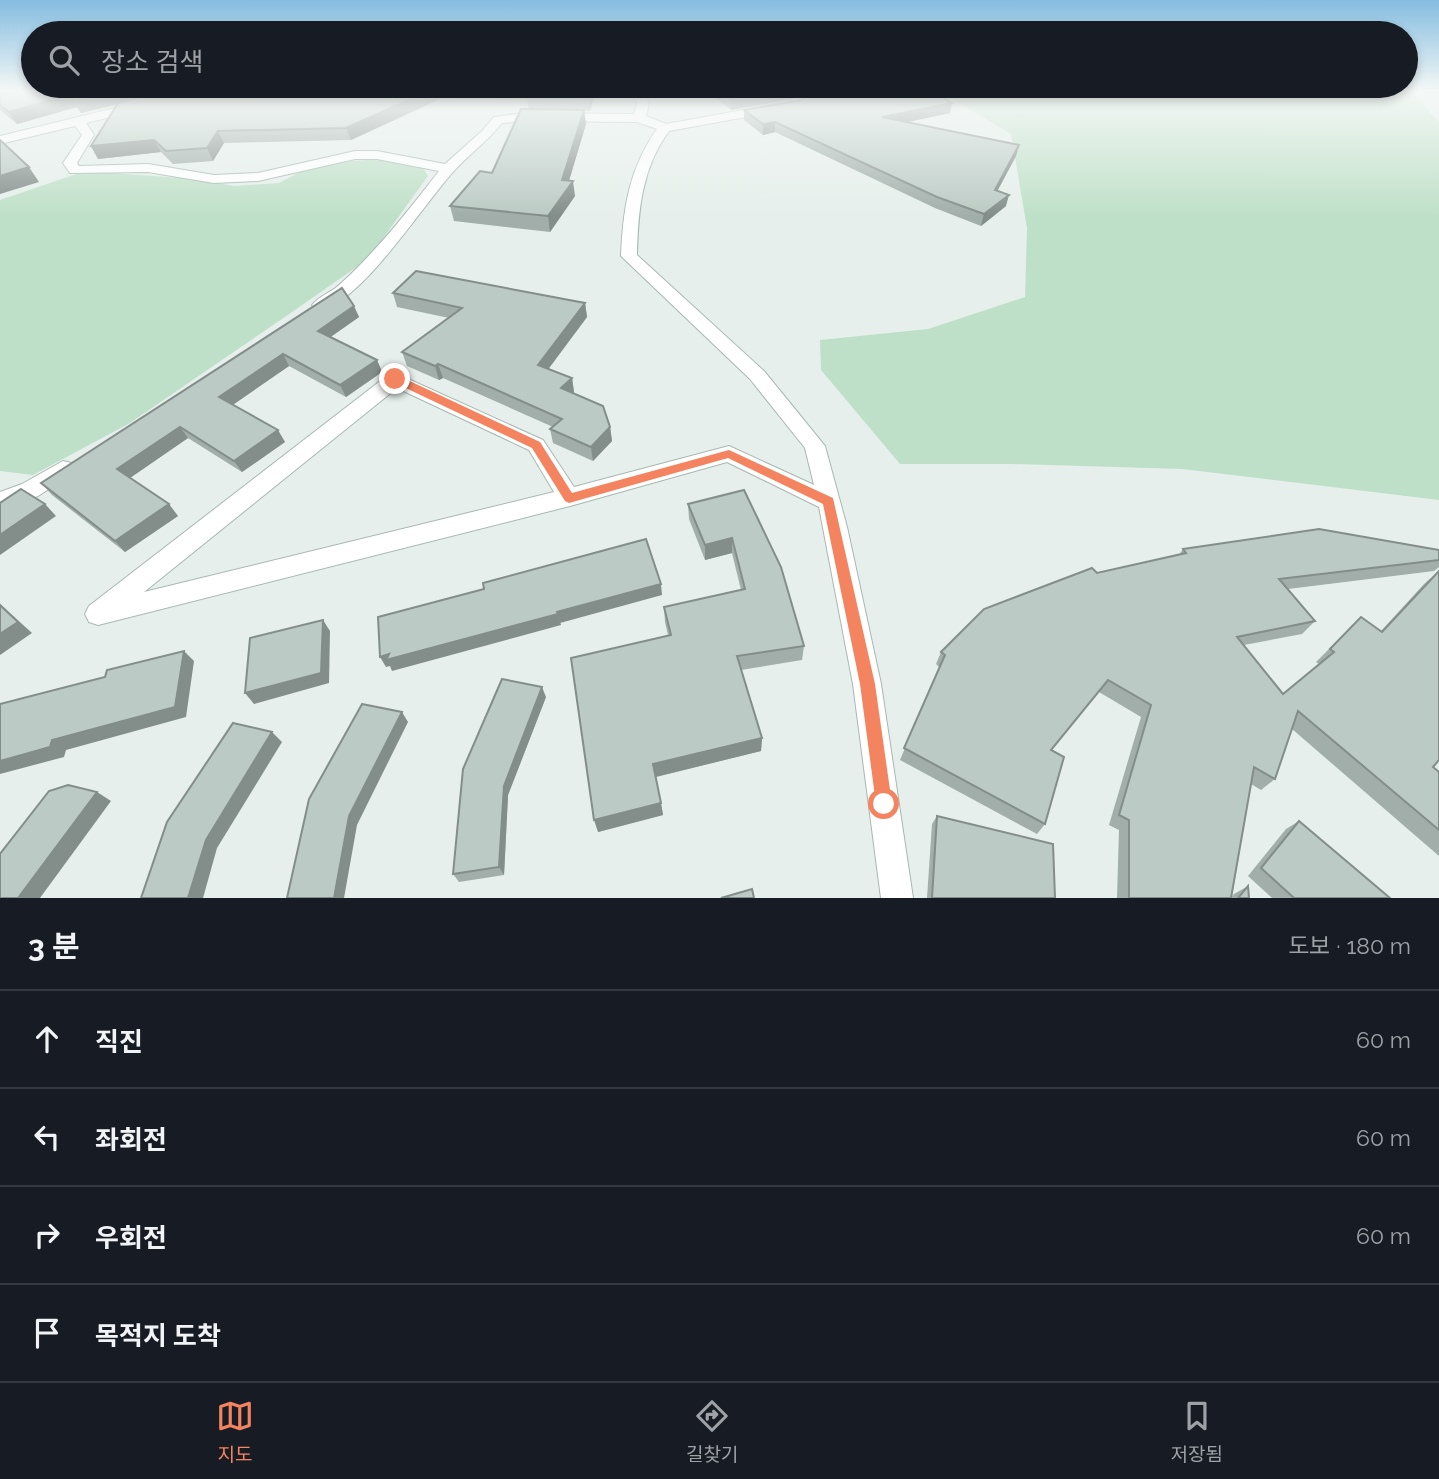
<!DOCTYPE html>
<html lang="ko">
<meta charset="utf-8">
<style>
body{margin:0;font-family:Raleway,"Noto Sans KR",sans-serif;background:#242831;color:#f1f3f6}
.stop{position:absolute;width:21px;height:21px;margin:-16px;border:5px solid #f4845f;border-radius:50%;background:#fff}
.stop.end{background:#f4845f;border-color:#fff;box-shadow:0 2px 7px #0008}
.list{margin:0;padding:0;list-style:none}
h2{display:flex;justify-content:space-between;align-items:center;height:91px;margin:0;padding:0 28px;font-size:30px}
h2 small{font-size:23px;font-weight:400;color:#9ea1a6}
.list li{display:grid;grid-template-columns:46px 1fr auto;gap:21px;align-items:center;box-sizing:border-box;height:98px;padding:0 28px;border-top:2px solid #363941}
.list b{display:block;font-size:26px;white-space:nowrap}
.list em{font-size:23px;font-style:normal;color:#9ea1a6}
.icon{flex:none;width:38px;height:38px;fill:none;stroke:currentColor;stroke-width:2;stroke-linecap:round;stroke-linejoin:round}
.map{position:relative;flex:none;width:1439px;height:898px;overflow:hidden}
.search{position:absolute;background:#171b24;box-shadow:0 4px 10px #0003;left:21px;right:21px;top:21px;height:77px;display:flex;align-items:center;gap:18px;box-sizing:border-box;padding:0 24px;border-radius:38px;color:#9ea1a6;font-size:26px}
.sheet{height:483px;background:#171b24}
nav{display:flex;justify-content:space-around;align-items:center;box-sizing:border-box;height:98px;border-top:2px solid #363941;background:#171b24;font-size:19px;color:#9ea1a6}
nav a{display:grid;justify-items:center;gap:4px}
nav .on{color:#f4845f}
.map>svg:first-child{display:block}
</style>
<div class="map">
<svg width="1439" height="898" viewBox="0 0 1439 898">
<rect width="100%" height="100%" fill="#e6efeb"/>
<g fill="#bfe0c8">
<polygon points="931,90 1410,90 1439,122 1439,500 1182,469 1012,464 900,464 821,370 820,340 928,329 1025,297 1027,228 1011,134 954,100"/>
<polygon points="396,157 419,162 428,176 368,259 295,310 130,423 33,475 0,471 0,200 85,171 195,179 234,186 279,183 313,165"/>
</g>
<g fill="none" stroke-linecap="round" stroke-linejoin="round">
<defs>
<g id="street">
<path d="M 631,90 L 643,90 L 649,103 L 646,116 L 666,124 L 793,101 L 800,93 L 798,90 L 810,90 L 812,93 L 801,107 L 669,131 C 642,168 638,210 637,255 L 764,371 L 825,446 L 847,527 L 881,684 L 913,898 L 881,898 L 853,684 L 819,507 L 727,462 L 570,506 L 98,625 L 89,622 L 85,614 L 89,606 L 388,375 L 395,373 L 543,440 L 574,487 L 729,446 L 814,485 L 805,448 L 750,379 L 621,256 C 623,209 629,168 657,129 L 637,122 L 524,121 L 502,123 C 487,142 468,155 453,172 C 423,205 363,300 321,310 L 315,309 L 312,305 C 319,296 330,293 338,286 C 376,252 408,211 439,171 L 377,159 L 355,159 L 258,181 L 214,183 L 148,172 L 70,173 L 63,163 L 82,135 L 75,126 L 0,144 L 0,136 L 140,102 L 144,103 L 144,109 L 86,123 L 94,135 L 77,163 L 79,166 L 148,164 L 214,175 L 258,173 L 355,151 L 377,151 L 445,164 L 482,131 L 494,117 L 524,113 L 634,114 L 637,103 ZM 397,388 L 529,450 L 554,492 L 144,592 Z"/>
<polygon points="63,461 71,463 74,469 71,475 38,496 0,510 0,492 22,484"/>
</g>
</defs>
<use href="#street" stroke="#a8b8b2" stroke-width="2"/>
<use href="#street" fill="#fff" fill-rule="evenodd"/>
</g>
<g fill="#a1aea9">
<polygon points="0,90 596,90 590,111 584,111 586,124 569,180 575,196 550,232 454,221 450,206 492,173 529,109 527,100 440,99 351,140 224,143 213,161 173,164 161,152 98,159 91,146 118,104 81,113 77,107 17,124 0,110"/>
<polygon points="695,90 797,90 797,93 792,99 731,110 710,93 704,95"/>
<polygon points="802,100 952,103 950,113 906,122 1019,145 1016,156 997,191 1006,206 981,226 935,208 775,132 763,135 744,120 744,110"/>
<polygon points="342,288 359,317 331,337 377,360 382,372 346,397 289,366 233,404 285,442 242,472 188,438 130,478 178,516 125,552 52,495 41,483"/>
<polygon points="393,293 585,303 587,317 548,369 572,378 574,392 573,393 610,427 612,441 593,461 553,443 550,429 553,427 443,378 439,380 407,366 402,352 449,318 397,307"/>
<polygon points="744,490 804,646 802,660 741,670 762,738 761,751 656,777 663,815 598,832 668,635 665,622 664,607 741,590 732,553 705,560 689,519 688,504"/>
<polygon points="1183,549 1439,550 1439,567 1434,571 1288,589 1315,621 1302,634 1244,645 1283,694 1319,664 1316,662 1361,617 1381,631 1424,584 1439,571 1433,767 1439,772 1439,856 1292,729 1275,779 1261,790 1251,784 1232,897 1234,894 1248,886 1249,898 1117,898 1119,830 1109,825 1141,717 1099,692 1051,750 1045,824 1037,834 900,760 939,667 936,664 941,652 1097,573 1179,555"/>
<polygon points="546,697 508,795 504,875 459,882 453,874"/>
<polygon points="937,816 1055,898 927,898 932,824"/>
<polygon points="1299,821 1390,898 1272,898 1248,876 1286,829"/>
</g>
<g fill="#838d89">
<polygon points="0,90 26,90 0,97"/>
<polygon points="121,90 178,90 81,113 74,101"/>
<polygon points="431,90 438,90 440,99 351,140 346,128"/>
<polygon points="591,90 596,90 590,111 589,99"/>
<polygon points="704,90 710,90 710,93 704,95"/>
<polygon points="786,90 797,90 797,93 792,99 731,110 731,99"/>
<polygon points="69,95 77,107 17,124 9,112"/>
<polygon points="952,103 950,113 880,128 882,117"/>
<polygon points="584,110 586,124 566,191 573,181 575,196 550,232 548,216 562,180"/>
<polygon points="775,122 775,132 763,135 763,124"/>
<polygon points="218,131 224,143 213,161 207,148"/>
<polygon points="154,140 161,152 98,159 91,146"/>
<polygon points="1019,145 1016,156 992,201 995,190"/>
<polygon points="29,167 39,182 0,194 0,176"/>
<polygon points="1009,195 1006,206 981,226 984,214"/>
<polygon points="585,303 587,317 541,379 538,365"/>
<polygon points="354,306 359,317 323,342 318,331"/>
<polygon points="283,354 289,366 227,409 219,397"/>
<polygon points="377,360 382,372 346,397 340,385"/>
<polygon points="438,364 443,378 439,380 435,366"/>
<polygon points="572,378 574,392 564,402 561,388"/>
<polygon points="180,427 188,438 127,480 117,469"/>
<polygon points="610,427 612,441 593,461 591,447"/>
<polygon points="278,430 285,442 242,472 234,461"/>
<polygon points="45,504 56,516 0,555 0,535"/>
<polygon points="169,504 178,516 125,552 115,541"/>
<polygon points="732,538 732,553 705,560 705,545"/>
<polygon points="661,584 662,595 560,623 557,612"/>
<polygon points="0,604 32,633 0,655"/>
<polygon points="558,614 561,625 392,671 390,666 386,667 380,657"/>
<polygon points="323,620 330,631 329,683 254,704 245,693"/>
<polygon points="184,651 194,661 186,717 66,750 64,757 0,774 0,761 52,740"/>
<polygon points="542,687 546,697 508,795 504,875 499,867 504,786"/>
<polygon points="402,712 408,722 357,825 344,898 334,898 349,816"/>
<polygon points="272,732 282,742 217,848 203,898 188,898 206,840"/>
<polygon points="762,738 761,751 655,777 653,764"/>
<polygon points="97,792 111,801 40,898 18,898"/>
<polygon points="661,803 663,815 598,832 594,820"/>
</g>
<g fill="#bbcac4" stroke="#838d89" stroke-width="2">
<polygon points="19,90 121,90 74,101 69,95 9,112 0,105 0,96"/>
<polygon points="169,90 431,90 346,128 218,131 207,148 166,151 154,140 91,146 118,103"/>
<polygon points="531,90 591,90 589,99 527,98"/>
<polygon points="719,90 786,90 731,99"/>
<polygon points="811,90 931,90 952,103 882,117 1019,145 995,190 1009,195 984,214 937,197 775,122 763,124 744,110 802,100"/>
<polygon points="521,109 584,110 562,180 573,181 548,216 450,206 480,171 492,173"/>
<polygon points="0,140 29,167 0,176"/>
<polygon points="416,271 585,303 538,365 572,378 561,388 603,406 610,427 591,447 550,429 562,419 438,364 435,366 402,352 462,308 393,293"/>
<polygon points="342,288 354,306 318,331 377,360 340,385 283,354 219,397 278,430 234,461 180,427 117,469 169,504 115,541 41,483"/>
<polygon points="21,489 45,504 0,535 0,503"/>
<polygon points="744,490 781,567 804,646 737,656 762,738 653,764 661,803 594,820 571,658 671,635 664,607 745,589 732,538 705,545 688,504"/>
<polygon points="1319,529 1439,550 1439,560 1279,579 1315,621 1237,637 1283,694 1334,652 1330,649 1361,617 1382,632 1439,571 1439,760 1433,767 1439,772 1439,830 1298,711 1275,779 1254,767 1231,898 1129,898 1129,820 1119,815 1151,705 1108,680 1051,750 1064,757 1045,824 904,748 945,655 941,652 984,609 1092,568 1097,573 1186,553 1183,549"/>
<polygon points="646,539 661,584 557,612 558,614 386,660 389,654 380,657 378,617 484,589 483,583"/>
<polygon points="0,605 18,622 0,634"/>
<polygon points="323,620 321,673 245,693 250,638"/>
<polygon points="184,651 175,707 52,740 50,747 0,761 0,704 105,677 107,670"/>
<polygon points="502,679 542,687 504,786 499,867 453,874 463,769"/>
<polygon points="362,704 402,712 349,816 334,898 287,898 309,799"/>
<polygon points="233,723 272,732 206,840 188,898 141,898 167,822"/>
<polygon points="68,785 97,792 18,898 0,898 0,854 49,791"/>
<polygon points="937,816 1053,844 1055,898 932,898"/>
<polygon points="1299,821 1390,898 1294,898 1261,868"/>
<polygon points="1248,886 1249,898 1238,898"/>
<polygon points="752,889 754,898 721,898"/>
</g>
<linearGradient id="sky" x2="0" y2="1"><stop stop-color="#84bce0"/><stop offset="0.42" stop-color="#f4f8f6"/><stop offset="1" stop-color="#f4f8f6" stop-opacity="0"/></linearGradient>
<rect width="1439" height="216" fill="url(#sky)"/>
<polygon fill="#f4845f" points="391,376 399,376 540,442 572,493 729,450 833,498 875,684 892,804 890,810 884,812 878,810 876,804 860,684 823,504 728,458 569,503 565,501 532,448 391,381"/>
</svg>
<div class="stop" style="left:884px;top:804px"></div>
<div class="stop end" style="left:395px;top:379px"></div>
<div class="search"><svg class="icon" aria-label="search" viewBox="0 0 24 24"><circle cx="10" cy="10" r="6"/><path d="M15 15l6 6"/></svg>장소 검색</div>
</div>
<section class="sheet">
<h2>3 분<small>도보 · 180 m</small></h2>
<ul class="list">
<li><svg class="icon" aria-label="ahead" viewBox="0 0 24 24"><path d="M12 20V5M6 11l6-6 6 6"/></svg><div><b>직진</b></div><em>60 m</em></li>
<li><svg class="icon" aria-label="left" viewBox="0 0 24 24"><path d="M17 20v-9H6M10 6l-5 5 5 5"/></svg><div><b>좌회전</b></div><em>60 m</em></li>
<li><svg class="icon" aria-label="right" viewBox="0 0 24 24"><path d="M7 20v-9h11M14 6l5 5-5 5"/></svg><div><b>우회전</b></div><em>60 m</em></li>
<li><svg class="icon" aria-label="arrive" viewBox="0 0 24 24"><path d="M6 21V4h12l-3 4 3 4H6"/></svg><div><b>목적지 도착</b></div></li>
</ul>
</section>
<nav>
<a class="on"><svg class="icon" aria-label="map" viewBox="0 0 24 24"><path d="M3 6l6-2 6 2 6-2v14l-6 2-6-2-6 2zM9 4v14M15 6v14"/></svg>지도</a>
<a><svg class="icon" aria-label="directions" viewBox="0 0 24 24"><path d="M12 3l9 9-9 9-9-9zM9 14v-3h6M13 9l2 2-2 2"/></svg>길찾기</a>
<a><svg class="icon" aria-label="saved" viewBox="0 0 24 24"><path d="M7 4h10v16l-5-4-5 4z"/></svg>저장됨</a>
</nav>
